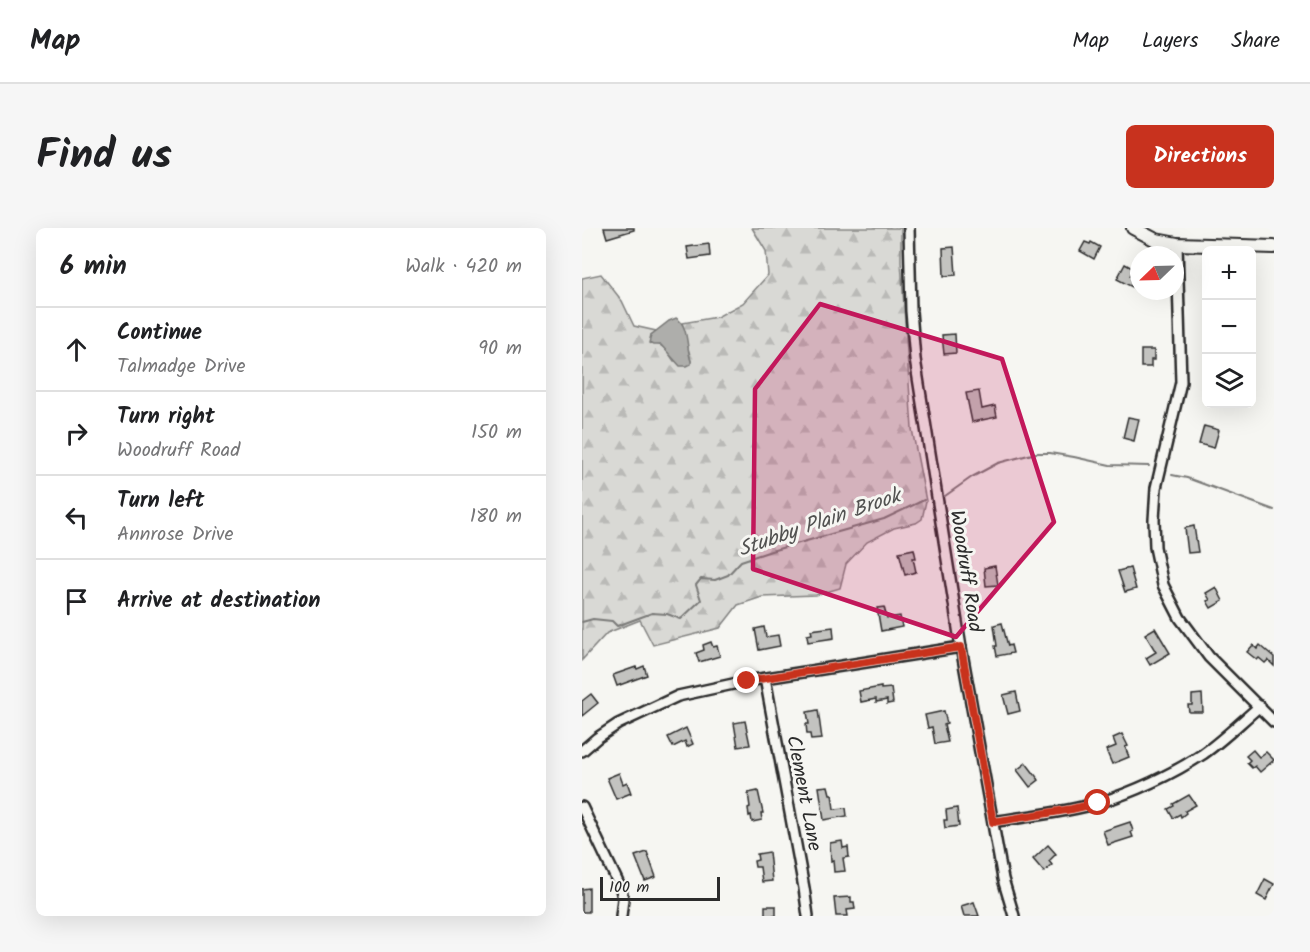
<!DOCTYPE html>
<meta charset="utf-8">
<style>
body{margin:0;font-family:Kalam,sans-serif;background:#f6f6f6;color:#202124}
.controls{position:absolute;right:18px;top:18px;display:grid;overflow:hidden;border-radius:9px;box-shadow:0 6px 24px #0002}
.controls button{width:54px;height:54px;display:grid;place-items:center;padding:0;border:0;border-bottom:2px solid #e0e0e0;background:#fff;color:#202124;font:30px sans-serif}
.compass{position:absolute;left:548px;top:18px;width:54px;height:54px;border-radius:50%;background:#fff;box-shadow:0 6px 24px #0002;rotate:247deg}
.scale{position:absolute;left:18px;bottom:15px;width:120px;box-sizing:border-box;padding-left:6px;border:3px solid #2b2b2b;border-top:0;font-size:16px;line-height:21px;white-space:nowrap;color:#2b2b2b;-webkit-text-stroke:4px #f6f6f2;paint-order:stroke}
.stop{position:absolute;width:18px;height:18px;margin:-14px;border:4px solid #c8321e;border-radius:50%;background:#fff}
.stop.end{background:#c8321e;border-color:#fff;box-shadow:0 2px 6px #0008}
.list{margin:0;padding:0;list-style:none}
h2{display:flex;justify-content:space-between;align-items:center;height:78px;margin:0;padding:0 24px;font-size:26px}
h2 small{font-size:20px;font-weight:400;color:#757577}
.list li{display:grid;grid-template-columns:39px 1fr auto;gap:18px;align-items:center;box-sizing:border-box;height:84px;padding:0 24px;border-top:2px solid #e0e0e0}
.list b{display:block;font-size:22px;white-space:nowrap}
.list p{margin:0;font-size:20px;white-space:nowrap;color:#757577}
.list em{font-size:20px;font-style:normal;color:#757577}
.icon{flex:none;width:33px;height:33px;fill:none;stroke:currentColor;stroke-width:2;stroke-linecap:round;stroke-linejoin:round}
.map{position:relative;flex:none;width:692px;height:688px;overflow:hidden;border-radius:9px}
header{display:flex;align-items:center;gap:36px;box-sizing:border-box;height:84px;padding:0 30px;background:#fff;border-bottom:2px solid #e0e0e0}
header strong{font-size:28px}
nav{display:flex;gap:33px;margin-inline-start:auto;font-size:21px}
.intro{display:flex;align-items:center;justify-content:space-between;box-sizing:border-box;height:144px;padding:0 36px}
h1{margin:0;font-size:42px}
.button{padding:15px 27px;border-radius:9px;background:#c8321e;color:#fff;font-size:21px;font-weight:700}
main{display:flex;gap:36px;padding:0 36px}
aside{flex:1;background:#fff;border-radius:9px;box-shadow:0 6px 24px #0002}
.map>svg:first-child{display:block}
</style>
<header>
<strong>Map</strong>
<nav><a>Map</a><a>Layers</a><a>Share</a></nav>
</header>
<div class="intro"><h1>Find us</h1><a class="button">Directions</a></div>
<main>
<aside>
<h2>6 min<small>Walk · 420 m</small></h2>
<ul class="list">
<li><svg class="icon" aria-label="ahead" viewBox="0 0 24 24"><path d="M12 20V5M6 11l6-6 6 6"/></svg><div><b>Continue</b><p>Talmadge Drive</p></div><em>90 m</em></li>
<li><svg class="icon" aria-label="right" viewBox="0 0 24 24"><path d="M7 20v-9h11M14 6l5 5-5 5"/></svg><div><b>Turn right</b><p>Woodruff Road</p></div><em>150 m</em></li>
<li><svg class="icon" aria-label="left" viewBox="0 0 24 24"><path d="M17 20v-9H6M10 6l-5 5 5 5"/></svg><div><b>Turn left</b><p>Annrose Drive</p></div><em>180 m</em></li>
<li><svg class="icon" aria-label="arrive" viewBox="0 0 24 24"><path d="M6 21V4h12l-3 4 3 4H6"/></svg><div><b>Arrive at destination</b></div></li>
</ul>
</aside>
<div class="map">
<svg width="692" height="688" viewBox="0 0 692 688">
<defs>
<pattern id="forest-firs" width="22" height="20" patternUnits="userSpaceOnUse" patternTransform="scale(1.5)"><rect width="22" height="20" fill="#d9d9d5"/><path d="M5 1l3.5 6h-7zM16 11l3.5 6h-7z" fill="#babab7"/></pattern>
</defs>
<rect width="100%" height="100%" fill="#f6f6f2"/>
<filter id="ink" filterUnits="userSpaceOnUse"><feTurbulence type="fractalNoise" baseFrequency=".0167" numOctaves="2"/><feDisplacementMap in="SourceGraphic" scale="12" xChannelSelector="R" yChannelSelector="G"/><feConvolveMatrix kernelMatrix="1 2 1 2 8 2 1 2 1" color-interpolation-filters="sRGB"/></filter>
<g filter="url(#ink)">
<path fill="url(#forest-firs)" stroke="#828280" stroke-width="1.5" d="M 170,0 L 319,0 L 319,33 L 330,201 L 344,273 L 340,291 L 334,295 L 312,300 L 285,314 L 264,336 L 258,360 L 234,367 L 180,369 L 156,377 L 138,400 L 71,417 L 58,392 L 25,405 L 0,432 L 0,50 L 19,46 L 40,73 L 52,98 L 74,103 L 69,107 L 75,116 C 83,118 87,126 92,133 L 109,133 L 100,95 L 135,89 L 161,75 L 186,47 L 184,23 Z"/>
<path fill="#aeaeab" stroke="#7a7a78" stroke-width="1.5" d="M 94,90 C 107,97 104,120 109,133 L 109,136 L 105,138 L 98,138 L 79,117 L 71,117 L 67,115 L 69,107 L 87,93 Z"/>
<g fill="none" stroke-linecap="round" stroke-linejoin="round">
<g stroke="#7a7a78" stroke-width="2">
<polyline points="590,247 605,250 692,282"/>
<polyline points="363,268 390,249 416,235 454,225 468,225 492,229 528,237 567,238"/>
<polyline points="0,394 11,391 30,393 35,398 70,385 85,386 99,391 119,372 114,357 119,351 133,352 146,347 159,333 189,323 302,291 342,272"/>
</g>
</g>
<g fill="#c3c3c0" stroke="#2b2b2b" stroke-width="1.5">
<polygon points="22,0 52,0 52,2 25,10"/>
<polygon points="503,14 508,16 509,14 518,19 512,31 498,23"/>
<polygon points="127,16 128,28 107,31 105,19"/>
<polygon points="372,19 374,47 362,48 361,20"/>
<polygon points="543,36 552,41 548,48 557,52 554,61 535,51"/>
<polygon points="373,106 374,125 362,126 360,107"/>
<polygon points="559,122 572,122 572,132 569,132 569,139 559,139"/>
<polygon points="397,163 400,181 413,178 415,189 390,194 384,165"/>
<polygon points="546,189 557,191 552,213 541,210"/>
<polygon points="622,198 637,202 632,220 617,216"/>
<polygon points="612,298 616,324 606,325 603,300"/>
<polygon points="332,321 334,330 331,330 334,344 323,347 317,324"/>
<polygon points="413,338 416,357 404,358 402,340"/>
<polygon points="548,340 554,361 543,364 536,343"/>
<polygon points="634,359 641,373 629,380 625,373 628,372 624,365"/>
<polygon points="302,379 305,390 318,388 320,399 299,403 295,380"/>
<polygon points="420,395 426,418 429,417 431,425 415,428 413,418 415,418 412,397"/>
<polygon points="182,399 184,409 196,407 198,418 177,422 173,401"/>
<polygon points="251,399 252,410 226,414 225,407 230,406 229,402"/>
<polygon points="573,400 588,425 568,437 564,430 574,424 563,406"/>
<polygon points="129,414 131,419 135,418 138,428 117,434 114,425 122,422 121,417"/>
<polygon points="671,417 675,421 678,417 692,429 692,438 686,432 683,435 677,430 675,432 665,424"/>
<polygon points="62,438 65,447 35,458 31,447 54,439 55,441"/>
<polygon points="299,459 299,461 309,460 311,475 305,476 305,472 294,474 294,471 279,474 277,463"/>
<polygon points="434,464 438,483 426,486 421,467"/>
<polygon points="9,466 16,475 0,488 0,473"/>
<polygon points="620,466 621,484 607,484 606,477 610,477 610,467"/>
<polygon points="236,482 240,511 229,512 228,506 225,506 224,496 227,496 225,484"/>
<polygon points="362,483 365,496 362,497 366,514 353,516 350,499 346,500 343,487"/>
<polygon points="163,493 168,517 156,519 152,495"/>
<polygon points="104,500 111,516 105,519 103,513 91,519 86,509"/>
<polygon points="540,506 546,518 543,519 547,529 530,536 524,522 534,518 531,510"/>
<polygon points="671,522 677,529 684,524 692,532 678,544 673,538 670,540 665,535 668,532 664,528"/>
<polygon points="444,535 457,552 448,559 435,542"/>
<polygon points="37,545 41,556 45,554 49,565 34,571 25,550"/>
<polygon points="246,558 248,566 250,566 252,581 264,580 265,588 242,592 237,559"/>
<polygon points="176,563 181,585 179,585 180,592 170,594 169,587 167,588 166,580 168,579 166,565"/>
<polygon points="607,567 614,577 603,583 604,585 599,589 598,586 591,590 586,581 592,578 591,576"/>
<polygon points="375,580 377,598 363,600 362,592 365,592 364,582"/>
<polygon points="548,594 551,603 549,604 551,609 526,617 521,603"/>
<polygon points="260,613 261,620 266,619 267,629 261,630 263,643 252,644 251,632 249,633 248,615"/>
<polygon points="466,617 474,626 467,633 470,637 462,644 451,631"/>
<polygon points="65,624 74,649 63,653 53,628"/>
<polygon points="187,624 190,653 180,654 178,639 173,639 172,633 176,632 175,626"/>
<polygon points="683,651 692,656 684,672 675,667"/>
<polygon points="7,660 7,684 0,684 0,661"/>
<polygon points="269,669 269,674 272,674 273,681 265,682 266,688 254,688 252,670"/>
<polygon points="392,674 397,688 382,688 379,678"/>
<rect x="183" y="678" width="11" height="10"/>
</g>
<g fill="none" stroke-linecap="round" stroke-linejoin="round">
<defs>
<g id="minor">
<polyline points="327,0 329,83 333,131 379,419 421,651 432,688"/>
<polyline points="595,16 599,154 574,260 572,292 573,319 581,357 598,390 627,429 692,494"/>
<polyline points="183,450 222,660 226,688"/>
<polyline points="0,523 15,510 36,496 96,468 165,453 379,419"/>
<polyline points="0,579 39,661 41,671 39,688"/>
<path d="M 411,594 C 445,588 482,585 516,575 C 550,565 591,546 621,526 C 641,512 659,494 678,478"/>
</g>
<polyline id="major" points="551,0 574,12 595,16 692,19"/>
</defs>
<use href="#minor" stroke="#2b2b2b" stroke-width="14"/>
<use href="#major" stroke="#2b2b2b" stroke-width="16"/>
<use href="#minor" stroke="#f6f6f2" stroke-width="9"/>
<use href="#major" stroke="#f6f6f2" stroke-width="12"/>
</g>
</g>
<g fill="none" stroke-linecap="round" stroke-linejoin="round" filter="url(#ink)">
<polyline stroke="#c8321e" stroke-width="8" points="165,453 379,419 411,594 490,581 516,575"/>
</g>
<path fill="#c2185b" fill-opacity="0.2" stroke="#c2185b" stroke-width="4.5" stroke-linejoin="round" d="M 238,76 L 420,131 L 472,294 L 374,409 L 171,341 L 173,161 Z"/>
<g text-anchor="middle" stroke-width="6" stroke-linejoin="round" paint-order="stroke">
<g font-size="20" fill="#2b2b2b" stroke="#f6f6f2">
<text transform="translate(385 343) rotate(81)" y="7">Woodruff Road</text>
<text transform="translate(223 565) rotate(79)" y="7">Clement Lane</text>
</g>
<g font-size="21" font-style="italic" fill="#525251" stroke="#f6f6f2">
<text transform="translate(237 294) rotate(-19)" y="7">Stubby Plain Brook</text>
</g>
</g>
</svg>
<div class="controls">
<button>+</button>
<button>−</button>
<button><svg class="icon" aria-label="layers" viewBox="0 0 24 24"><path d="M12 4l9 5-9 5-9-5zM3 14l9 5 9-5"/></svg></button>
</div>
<svg class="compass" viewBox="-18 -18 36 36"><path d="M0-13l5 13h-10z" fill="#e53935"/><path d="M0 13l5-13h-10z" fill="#757577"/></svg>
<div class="scale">100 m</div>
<div class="stop" style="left:516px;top:575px"></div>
<div class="stop end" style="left:165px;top:453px"></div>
</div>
</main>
